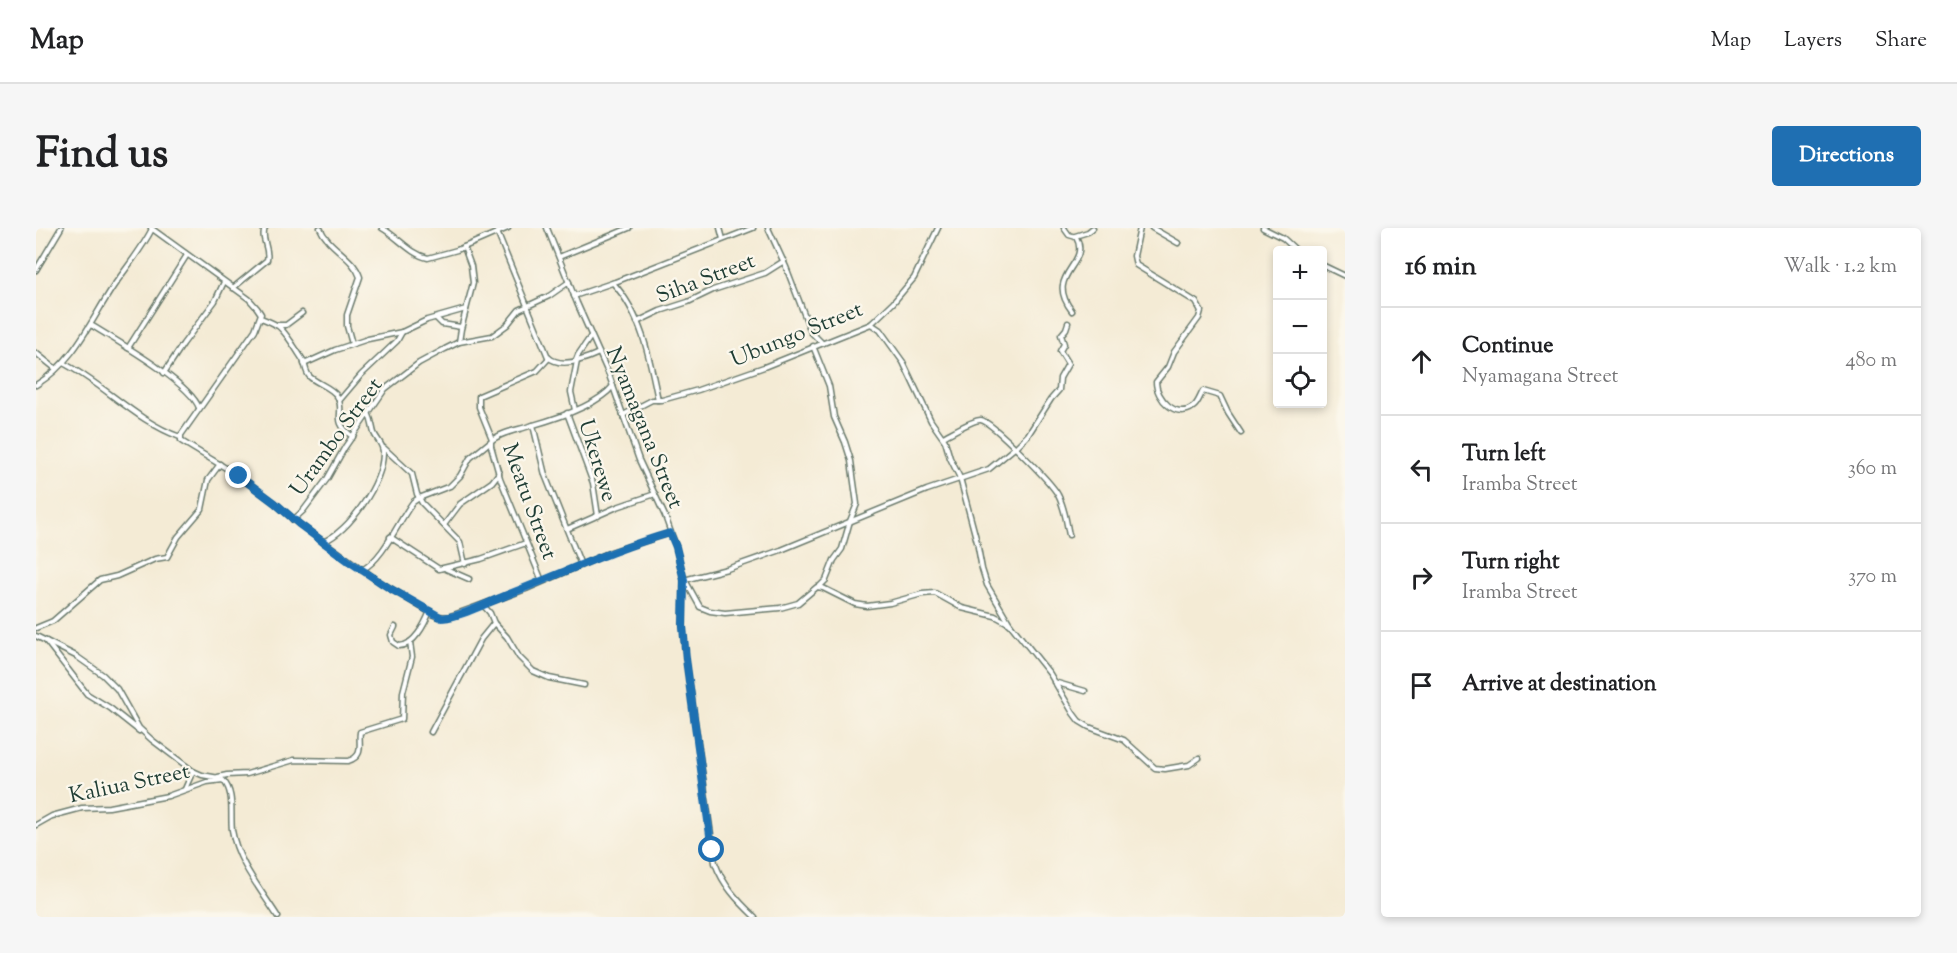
<!DOCTYPE html>
<meta charset="utf-8">
<style>
body{margin:0;font-family:"Sorts Mill Goudy",serif;background:#f6f6f6;color:#202124}
.controls{position:absolute;right:18px;top:18px;display:grid;overflow:hidden;border-radius:6px;box-shadow:0 3px 9px #0003}
.controls button{width:54px;height:54px;display:grid;place-items:center;padding:0;border:0;border-bottom:2px solid #e0e0e0;background:#fff;color:#202124;font:30px sans-serif}
.stop{position:absolute;width:18px;height:18px;margin:-14px;border:4px solid #1f6fb2;border-radius:50%;background:#fff}
.stop.end{background:#1f6fb2;border-color:#fff;box-shadow:0 2px 6px #0008}
.list{margin:0;padding:0;list-style:none}
h2{display:flex;justify-content:space-between;align-items:center;height:78px;margin:0;padding:0 24px;font-size:26px}
h2 small{font-size:20px;font-weight:400;color:#757577}
.list li{display:grid;grid-template-columns:39px 1fr auto;gap:18px;align-items:center;box-sizing:border-box;height:108px;padding:0 24px;border-top:2px solid #e0e0e0}
.list b{display:block;font-size:22px;white-space:nowrap}
.list p{margin:0;font-size:20px;white-space:nowrap;color:#757577}
.list em{font-size:20px;font-style:normal;color:#757577}
.icon{flex:none;width:33px;height:33px;fill:none;stroke:currentColor;stroke-width:2;stroke-linecap:round;stroke-linejoin:round}
.map{position:relative;flex:none;width:1309px;height:689px;overflow:hidden;border-radius:6px}
header{display:flex;align-items:center;gap:36px;box-sizing:border-box;height:84px;padding:0 30px;background:#fff;border-bottom:2px solid #e0e0e0}
header strong{font-size:28px}
nav{display:flex;gap:33px;margin-inline-start:auto;font-size:21px}
.intro{display:flex;align-items:center;justify-content:space-between;box-sizing:border-box;height:144px;padding:0 36px}
h1{margin:0;font-size:42px}
.button{padding:15px 27px;border-radius:6px;background:#1f6fb2;color:#fff;font-size:21px;font-weight:700}
main{display:flex;gap:36px;padding:0 36px}
aside{flex:1;background:#fff;border-radius:6px;box-shadow:0 3px 9px #0003}
.map>svg:first-child{display:block}
</style>
<header>
<strong>Map</strong>
<nav><a>Map</a><a>Layers</a><a>Share</a></nav>
</header>
<div class="intro"><h1>Find us</h1><a class="button">Directions</a></div>
<main>
<div class="map">
<svg width="1309" height="689" viewBox="0 0 1309 689">
<rect width="100%" height="100%" fill="#fbf7ec"/>
<filter id="ink" filterUnits="userSpaceOnUse"><feTurbulence type="fractalNoise" baseFrequency=".0167" numOctaves="2"/><feDisplacementMap in="SourceGraphic" scale="12" xChannelSelector="R" yChannelSelector="G"/><feConvolveMatrix kernelMatrix="1 2 1 2 8 2 1 2 1" color-interpolation-filters="sRGB"/></filter>
<filter id="wash" filterUnits="userSpaceOnUse"><feTurbulence type="fractalNoise" baseFrequency=".008" numOctaves="4" result="noise"/><feDisplacementMap in="SourceGraphic" scale="24" xChannelSelector="R" yChannelSelector="G"/><feGaussianBlur stdDeviation="1.35" result="paint"/><feColorMatrix in="noise" values="0 0 0 0 0 0 0 0 0 0 0 0 0 0 0 0 0 1.4 0 .05"/><feComposite in="paint" operator="in"/></filter>
<g filter="url(#wash)">
<rect width="100%" height="100%" fill="#f4ebd5"/>
</g>
<g filter="url(#ink)">
<g fill="none" stroke-linecap="round" stroke-linejoin="round">
<defs>
<g id="minor">
<polyline points="115,0 213,71 221,80 225,86 219,102 145,207 145,213 203,248 239,275 263,296 344,354 400,388 412,389 490,361 575,324 634,305"/>
<path d="M 284,0 C 292,20 317,28 324,49 L 311,87 L 311,98 L 316,116"/>
<path d="M 346,0 C 362,9 374,26 392,30 L 421,22 L 472,0"/>
<path d="M 511,0 L 541,75 L 573,147 L 603,232 L 629,288 L 640,319 L 648,352 L 647,399 L 650,431 L 679,635 C 687,657 701,672 719,689"/>
<polyline points="684,0 687,11"/>
<polyline points="732,0 750,39 775,104 785,114"/>
<path d="M 1028,0 L 1033,7 L 1040,9 C 1056,37 1007,46 1036,83"/>
<path d="M 1104,0 L 1098,28 L 1100,37 L 1160,74 L 1165,83 L 1163,90 L 1138,124 L 1132,139 L 1120,154 C 1120,170 1140,192 1157,179 C 1162,176 1164,168 1167,163 L 1184,168 L 1192,185 L 1205,205"/>
<polyline points="1116,0 1142,15"/>
<polyline points="1227,0 1247,10 1260,22"/>
<path d="M 461,4 L 512,129 C 525,141 550,131 563,125"/>
<polyline points="1039,8 1052,4 1057,0"/>
<polyline points="523,29 593,0"/>
<polyline points="1286,37 1309,48"/>
<polyline points="0,42 25,0"/>
<path d="M 577,55 C 606,86 614,132 622,172"/>
<path d="M 197,60 L 231,32 C 234,20 224,11 229,0"/>
<polyline points="538,68 579,54 717,0"/>
<path d="M 225,90 C 230,92 237,95 242,98 C 250,104 261,123 267,132 C 270,138 269,144 274,149 C 282,156 295,159 301,168 C 311,185 293,191 317,209"/>
<polyline points="400,90 406,96 425,99"/>
<polyline points="601,94 624,83 652,74 677,62 729,45 748,33"/>
<polyline points="835,96 844,102 867,134 895,193 909,213 914,230 924,250 941,314 946,341 951,357 974,396 1014,446 1037,485 1043,493 1053,499 1088,512 1119,540 1129,541 1153,537 1163,530"/>
<path d="M 55,97 C 79,112 155,155 163,180"/>
<polyline points="240,97 250,97 266,85"/>
<polyline points="423,114 425,101 437,55 435,38 428,19"/>
<polyline points="777,118 793,158 798,189 809,214 815,233 821,276 814,293 806,321 798,332 790,352 783,359"/>
<polyline points="92,120 151,27"/>
<polyline points="0,125 20,141"/>
<polyline points="540,132 542,127 555,108"/>
<path d="M 27,135 C 68,156 100,193 144,209"/>
<polyline points="268,136 299,122 332,111 366,104 391,92 430,81"/>
<polyline points="128,145 147,116 179,73 188,54"/>
<path d="M 0,157 C 38,134 54,94 77,59 C 90,40 106,21 116,1"/>
<polyline points="303,173 325,147 361,113 366,104"/>
<polyline points="539,182 535,164 541,133"/>
<polyline points="531,185 557,255 562,288"/>
<polyline points="587,187 616,172 626,172 662,162 728,139 835,96 857,75 878,50 902,0"/>
<polyline points="497,197 509,247 545,337"/>
<path d="M 907,209 C 915,205 938,191 945,192 C 956,194 1016,255 1022,267 C 1029,280 1030,293 1033,307"/>
<polyline points="456,211 443,179 443,168 501,143 513,130"/>
<polyline points="348,220 376,246 381,266 386,275 424,314 429,336"/>
<polyline points="257,292 267,283 291,251 309,219 349,161 383,135 409,121 423,114 456,108 471,97 483,82 513,68 533,54"/>
<polyline points="408,297 424,276 456,254 463,245"/>
<polyline points="531,301 581,279 619,266"/>
<polyline points="354,309 403,341 445,331 490,315"/>
<path d="M 287,314 C 314,302 346,256 347,226 C 348,217 341,212 338,205 C 336,198 336,193 333,187"/>
<polyline points="410,341 433,351"/>
<path d="M 326,342 C 348,330 362,294 377,274 L 383,270 L 414,258 L 424,248 L 434,230 L 455,213"/>
<polyline points="648,352 691,341 745,322 891,262 953,241 981,218 992,207 1015,171 1023,162 1024,150 1032,136 1024,123 1028,116 1025,107 1030,101 1032,95"/>
<polyline points="649,352 664,379 674,383 689,385 744,380 762,375 781,359 787,360 819,376 831,378 854,375 886,366 899,365 926,380 959,388 974,396"/>
<path d="M 506,353 L 464,250 L 455,218 L 455,213 C 465,204 482,202 494,198 C 519,191 561,178 577,158"/>
<polyline points="447,377 454,385 458,395 471,409 483,429 497,443 513,450 548,457"/>
<path d="M 359,399 L 355,407 L 357,414 L 363,418 C 378,418 389,396 394,383"/>
<polyline points="0,400 17,393 64,352 81,348 119,331 131,329 142,309 166,281 172,252 184,236"/>
<polyline points="0,408 40,428 67,447 81,461 103,500 116,512 157,543 166,547 183,550"/>
<polyline points="10,413 51,466 74,480 103,503"/>
<polyline points="1018,454 1049,463"/>
<polyline points="395,504 445,411 458,395"/>
<path d="M 182,549 L 191,547 L 211,546 L 258,532 L 312,533 C 329,528 322,516 324,504 L 366,491 L 367,464 L 376,429 L 374,414"/>
<polyline points="149,561 157,543"/>
<path d="M 0,597 L 16,588 L 46,580 L 73,579 L 132,568 L 171,554 L 187,552 C 199,565 194,585 196,602 C 201,634 226,663 242,689"/>
</g>
</defs>
<use href="#minor" stroke="#6a7a6c" stroke-width="7"/>
<use href="#minor" stroke="#fff" stroke-width="4"/>
</g>
</g>
<g fill="none" stroke-linecap="round" stroke-linejoin="round" filter="url(#ink)">
<path stroke="#1f6fb2" stroke-width="8" d="M 203,248 L 239,275 L 263,296 L 314,334 L 353,360 L 406,390 C 427,388 451,375 471,367 C 525,346 578,321 634,305 L 640,319 L 648,352 L 647,399 L 650,431 L 676,622"/>
</g>
<g text-anchor="middle" stroke-width="4.5" stroke-linejoin="round" paint-order="stroke">
<g font-size="22" fill="#1f3d34" stroke="#fbf7ec">
<text transform="translate(669 49) rotate(-21)" y="8">Siha Street</text>
<text transform="translate(760 105) rotate(-22)" y="8">Ubungo Street</text>
<text transform="translate(610 199) rotate(68)" y="8">Nyamagana Street</text>
<text transform="translate(299 208) rotate(-54)" y="8">Urambo Street</text>
<text transform="translate(563 232) rotate(73)" y="8">Ukerewe</text>
<text transform="translate(495 273) rotate(70)" y="8">Meatu Street</text>
<text transform="translate(93 554) rotate(-12)" y="8">Kaliua Street</text>
</g>
</g>
</svg>
<div class="controls">
<button>+</button>
<button>−</button>
<button><svg class="icon" aria-label="locate" viewBox="0 0 24 24"><circle cx="12" cy="12" r="6"/><path d="M12 2v4M12 18v4M2 12h4M18 12h4"/></svg></button>
</div>
<div class="stop" style="left:676px;top:622px"></div>
<div class="stop end" style="left:203px;top:248px"></div>
</div>
<aside>
<h2>16 min<small>Walk · 1.2 km</small></h2>
<ul class="list">
<li><svg class="icon" aria-label="ahead" viewBox="0 0 24 24"><path d="M12 20V5M6 11l6-6 6 6"/></svg><div><b>Continue</b><p>Nyamagana Street</p></div><em>480 m</em></li>
<li><svg class="icon" aria-label="left" viewBox="0 0 24 24"><path d="M17 20v-9H6M10 6l-5 5 5 5"/></svg><div><b>Turn left</b><p>Iramba Street</p></div><em>360 m</em></li>
<li><svg class="icon" aria-label="right" viewBox="0 0 24 24"><path d="M7 20v-9h11M14 6l5 5-5 5"/></svg><div><b>Turn right</b><p>Iramba Street</p></div><em>370 m</em></li>
<li><svg class="icon" aria-label="arrive" viewBox="0 0 24 24"><path d="M6 21V4h12l-3 4 3 4H6"/></svg><div><b>Arrive at destination</b></div></li>
</ul>
</aside>
</main>
